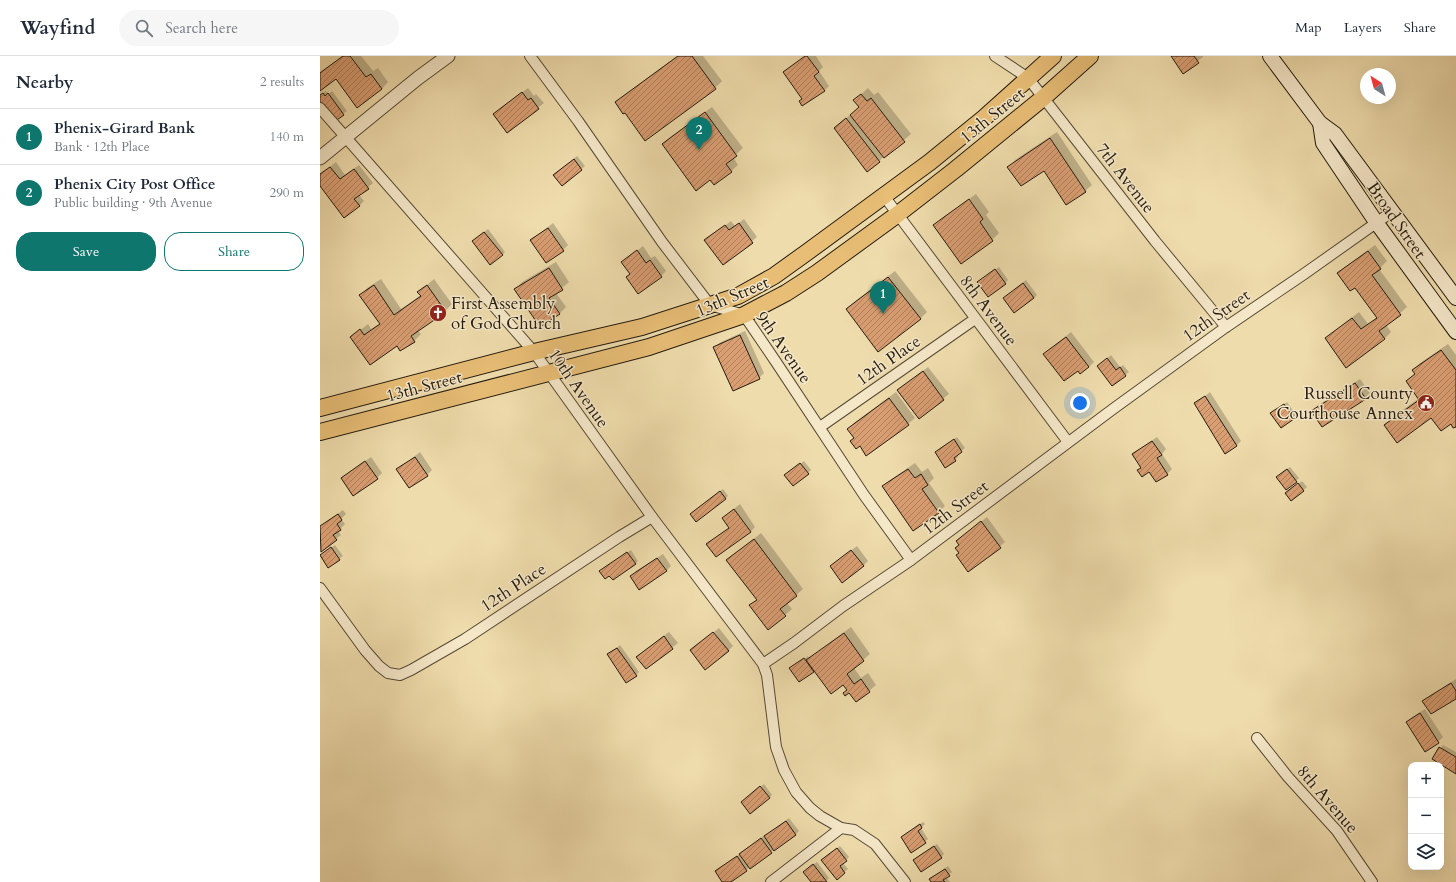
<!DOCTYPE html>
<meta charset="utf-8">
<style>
body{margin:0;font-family:Cardo,serif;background:#f6f6f7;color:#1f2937}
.controls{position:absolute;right:12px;bottom:12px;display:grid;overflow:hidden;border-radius:8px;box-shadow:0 4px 16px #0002}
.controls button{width:36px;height:36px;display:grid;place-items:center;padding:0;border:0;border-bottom:1px solid #e0e1e3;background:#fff;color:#1f2937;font:20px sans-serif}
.compass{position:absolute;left:1040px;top:12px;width:36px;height:36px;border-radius:50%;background:#fff;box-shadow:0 4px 16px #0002;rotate:324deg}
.you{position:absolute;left:760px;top:347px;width:14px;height:14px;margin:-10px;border:3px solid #fff;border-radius:50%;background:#1a73e8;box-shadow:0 0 0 6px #1a73e833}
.badge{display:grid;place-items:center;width:26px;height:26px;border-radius:50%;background:#0f766e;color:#fff;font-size:13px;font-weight:700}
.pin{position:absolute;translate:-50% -33px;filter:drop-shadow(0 1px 2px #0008)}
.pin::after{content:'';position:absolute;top:21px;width:14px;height:12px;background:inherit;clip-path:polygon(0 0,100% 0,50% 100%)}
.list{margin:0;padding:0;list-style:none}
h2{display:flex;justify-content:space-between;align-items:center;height:52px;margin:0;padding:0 16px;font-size:17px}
h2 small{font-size:13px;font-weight:400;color:#747a83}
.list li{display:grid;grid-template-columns:26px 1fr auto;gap:12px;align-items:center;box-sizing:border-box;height:56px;padding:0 16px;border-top:1px solid #e0e1e3}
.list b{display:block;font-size:15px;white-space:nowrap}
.list p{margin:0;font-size:13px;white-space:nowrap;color:#747a83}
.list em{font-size:13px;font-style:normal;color:#747a83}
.actions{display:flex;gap:8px;padding:12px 16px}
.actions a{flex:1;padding:9px 0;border:1px solid #0f766e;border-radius:16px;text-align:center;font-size:14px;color:#0f766e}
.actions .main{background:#0f766e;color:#fff}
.icon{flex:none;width:22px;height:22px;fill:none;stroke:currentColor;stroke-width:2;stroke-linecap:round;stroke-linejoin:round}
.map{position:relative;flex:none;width:1136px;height:826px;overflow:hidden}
header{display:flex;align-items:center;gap:24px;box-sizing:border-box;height:56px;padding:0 20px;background:#fff;border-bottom:1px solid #e0e1e3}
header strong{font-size:19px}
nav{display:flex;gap:22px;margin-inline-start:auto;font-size:14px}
.search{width:280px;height:36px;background:#f6f6f7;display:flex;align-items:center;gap:10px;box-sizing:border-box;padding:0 14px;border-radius:22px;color:#747a83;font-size:15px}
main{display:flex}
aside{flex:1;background:#fff}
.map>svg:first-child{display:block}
</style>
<header>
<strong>Wayfind</strong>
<div class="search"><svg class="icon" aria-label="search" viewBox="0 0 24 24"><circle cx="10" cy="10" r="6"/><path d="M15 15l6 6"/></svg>Search here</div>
<nav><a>Map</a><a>Layers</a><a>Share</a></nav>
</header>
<main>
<aside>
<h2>Nearby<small>2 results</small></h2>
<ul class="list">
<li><span class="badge">1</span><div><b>Phenix-Girard Bank</b><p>Bank · 12th Place</p></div><em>140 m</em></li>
<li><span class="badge">2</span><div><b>Phenix City Post Office</b><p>Public building · 9th Avenue</p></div><em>290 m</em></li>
</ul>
<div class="actions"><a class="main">Save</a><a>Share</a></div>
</aside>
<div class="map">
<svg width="1136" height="826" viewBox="0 0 1136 826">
<defs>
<pattern id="building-hatch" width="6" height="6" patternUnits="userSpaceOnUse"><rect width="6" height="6" fill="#d99e72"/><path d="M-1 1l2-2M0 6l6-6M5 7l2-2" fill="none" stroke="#b0805c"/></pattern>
</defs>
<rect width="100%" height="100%" fill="#efdcac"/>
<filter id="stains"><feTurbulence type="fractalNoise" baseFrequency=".005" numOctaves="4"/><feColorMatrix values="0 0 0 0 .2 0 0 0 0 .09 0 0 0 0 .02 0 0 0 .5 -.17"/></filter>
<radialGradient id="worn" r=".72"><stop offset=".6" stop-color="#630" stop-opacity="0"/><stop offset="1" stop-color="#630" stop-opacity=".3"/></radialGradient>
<g fill="#0003">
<polygon points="22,0 41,0 53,15 58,12 68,26 62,33 37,50 16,21 0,33 0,16"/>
<polygon points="357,0 383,0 402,25 395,32 325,83 305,56 296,46 303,40"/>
<polygon points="485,0 496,0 503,11 499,15 509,30 504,35 483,43 464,16"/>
<polygon points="852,0 883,0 883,1 863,16"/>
<polygon points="208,32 214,40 216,38 224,47 187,76 174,58"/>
<polygon points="548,32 554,39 558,36 591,78 547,115 520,67 540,51 535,44"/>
<polygon points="6,35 9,38 12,35 27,55 14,64 0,45 0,39"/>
<polygon points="392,51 423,92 413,101 418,109 411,115 391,123 343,88 350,81"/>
<polygon points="737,76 772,129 765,135 724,113 689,111 695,104"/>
<polygon points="257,100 265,110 242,128 238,116"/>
<polygon points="16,106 25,119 39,109 53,127 39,139 44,145 39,150 0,128 0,118"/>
<polygon points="656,138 669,156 666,159 679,177 672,184 641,206 615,169 621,163"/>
<polygon points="424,163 437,181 403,208 386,184 411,165 415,170"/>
<polygon points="233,167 248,189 243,194 211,184"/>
<polygon points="168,173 185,196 182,199 156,182"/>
<polygon points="1055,189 1067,205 1059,213 1087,251 1066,269 1071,276 1064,283 1006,282 1013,276 1039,256 1048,268 1057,261 1035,230 1019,217 1025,211"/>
<polygon points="323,190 331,202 335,200 346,215 341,220 311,218 303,206"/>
<polygon points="236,206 249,226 236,237 246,251 239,258 196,233 202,226"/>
<polygon points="679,211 688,224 685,227 658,226"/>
<polygon points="575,215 607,256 600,263 527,253 534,246"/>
<polygon points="61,223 81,253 101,239 99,236 114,223 132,248 125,255 97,274 101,278 94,285 77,289 32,281 48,268 51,273 60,267 41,239 47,232"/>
<polygon points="706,224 717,239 714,242 684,242"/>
<polygon points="425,275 444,317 439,322 395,292 399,287"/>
<polygon points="751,276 774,306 769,311 758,313 724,298"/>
<polygon points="1128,288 1136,299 1136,369 1112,361 1065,369 1072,362 1099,342 1087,325 1095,317 1093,314 1100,307"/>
<polygon points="791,299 800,311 803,309 809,316 793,329 781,307"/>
<polygon points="608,311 629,338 599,361 579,334"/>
<polygon points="1040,323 1050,337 1045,342 992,355 997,350"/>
<polygon points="576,336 595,362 588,368 535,382 528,373 535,366"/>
<polygon points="890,336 921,385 916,390 875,348"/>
<polygon points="967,346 976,359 973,362 955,355"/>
<polygon points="637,381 645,392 637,399 638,401 635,404 619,394"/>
<polygon points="837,381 846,393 842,398 852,413 847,418 830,414 818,414 822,411 813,398"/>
<polygon points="100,396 112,414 107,419 78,413"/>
<polygon points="51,401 62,417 57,422 22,422"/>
<polygon points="484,405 491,414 488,417 469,416"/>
<polygon points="595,407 602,416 608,412 614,422 609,427 625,450 618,457 564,430 570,424"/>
<polygon points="970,411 979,422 976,425 960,418"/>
<polygon points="982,425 987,431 972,444 970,434"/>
<polygon points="403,433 408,440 405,443 374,455"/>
<polygon points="420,448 435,471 430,476 388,488 410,471 403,462"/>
<polygon points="23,454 26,458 21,463 25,468 18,475 21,479 1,494 0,470"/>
<polygon points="667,461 685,486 649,515 640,497 640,489 637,485"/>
<polygon points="441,477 483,533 467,547 472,553 465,559 431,549 437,543 408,504"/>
<polygon points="15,489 23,500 8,511 0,500"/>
<polygon points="537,490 548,505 543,510 516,506"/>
<polygon points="311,494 318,505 315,508 284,512"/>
<polygon points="343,498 351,510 346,515 311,520 316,515"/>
<polygon points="531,571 550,598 534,612 541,622 548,617 556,629 549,635 528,634 524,628 495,614 493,615 474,610 488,600 489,602"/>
<polygon points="399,572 413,590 408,595 371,594"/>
<polygon points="349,576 358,587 326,612 323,596"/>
<polygon points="300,589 319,616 316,619 288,599"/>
<polygon points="1136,623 1136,642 1104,645 1109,640"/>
<polygon points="1105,653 1123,681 1118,686 1087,666 1092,661"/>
<polygon points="1123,689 1136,696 1136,717 1113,703"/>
<polygon points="444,728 452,739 449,742 422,746"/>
<polygon points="469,762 479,775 476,778 409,826 403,826 396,815 399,812 420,798 446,778 447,779"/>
<polygon points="603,766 605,768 601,772 608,783 592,796 582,781"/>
<polygon points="617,788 624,798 621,801 597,801"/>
<polygon points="520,790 529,801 523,807 528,813 517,822 506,801"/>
<polygon points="497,806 509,822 505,826 492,826 487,813"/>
<polygon points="628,810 632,816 626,821 630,826 612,826 614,820"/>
</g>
<g fill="url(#building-hatch)" stroke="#241b0e">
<polygon points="23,0 30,0 46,21 51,18 62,33 37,52 16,23 0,35 0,17"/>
<polygon points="358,0 372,0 396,33 325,85 305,57 303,58 295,46"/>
<polygon points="485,0 487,0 499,16 494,20 505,35 482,50 479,45 482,43 463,16"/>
<polygon points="851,0 874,0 879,7 863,18"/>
<polygon points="202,36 208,44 211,42 219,53 187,77 173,58"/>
<polygon points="3,37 5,40 8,37 24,59 14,66 0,47 0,39"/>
<polygon points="541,38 547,45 551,42 585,86 564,102 530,59 539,51 533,44"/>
<polygon points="385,56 417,100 406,108 412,116 394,129 390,124 376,135 342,88"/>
<polygon points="526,62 560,106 547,116 514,72"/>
<polygon points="730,82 766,136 746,149 724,115 701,130 687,111"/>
<polygon points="254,103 262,114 242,130 233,119"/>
<polygon points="10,111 20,123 34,113 49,133 34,143 40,150 24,162 0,130 0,118"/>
<polygon points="649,143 663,163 660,166 673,185 641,208 613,169"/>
<polygon points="419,167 433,187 403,209 384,184 405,169 409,174"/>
<polygon points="228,172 244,195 226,207 210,184"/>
<polygon points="164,176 183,199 170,209 152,185"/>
<polygon points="317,194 326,207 330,204 342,221 318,238 306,221 310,218 301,206"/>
<polygon points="1048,195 1061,213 1052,219 1081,259 1059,275 1065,283 1026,312 1005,282 1032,262 1041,273 1057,262 1035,232 1030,235 1017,217"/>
<polygon points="229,212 243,234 229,242 240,258 220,271 194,233"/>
<polygon points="675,213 686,228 668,241 657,226"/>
<polygon points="568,221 601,263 558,296 526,253"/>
<polygon points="703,227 714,242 694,257 683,242"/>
<polygon points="54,229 74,259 101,240 97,236 107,229 126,256 91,280 95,286 80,295 77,290 50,309 30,281 40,273 44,279 60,268 39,239"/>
<polygon points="420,279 440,323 413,335 393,291"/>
<polygon points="746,281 769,311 760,318 758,315 744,325 723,298"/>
<polygon points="1121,294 1136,314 1136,371 1133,372 1131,368 1121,375 1111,362 1077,387 1064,369 1099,344 1086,325 1095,318 1092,314"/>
<polygon points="787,302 796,314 800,311 806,320 792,330 777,310"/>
<polygon points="603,315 624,344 599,363 577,334"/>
<polygon points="1035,327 1046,343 1002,371 991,355"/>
<polygon points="885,340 917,390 905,398 874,347"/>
<polygon points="569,342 589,369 546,400 540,390 536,393 530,385 534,382 527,373"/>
<polygon points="964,348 974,363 961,372 950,357"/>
<polygon points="634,383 642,396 634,402 636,405 625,412 615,396"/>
<polygon points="832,385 842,399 837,402 848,419 836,426 829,416 822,421 817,414 821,412 812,398"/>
<polygon points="95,401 108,420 89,432 76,413"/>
<polygon points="45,405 58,423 33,440 21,422"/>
<polygon points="480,407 489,418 473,430 464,419"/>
<polygon points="588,413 595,422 601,418 608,429 602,433 619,457 593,475 562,430"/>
<polygon points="967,413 977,426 966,434 956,421"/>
<polygon points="978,427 984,435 971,445 965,437"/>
<polygon points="400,435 406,443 376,466 370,458"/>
<polygon points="414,453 431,476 396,501 386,488 409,472 402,462"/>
<polygon points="18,458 22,464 17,468 21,474 13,479 17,484 1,496 0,470"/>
<polygon points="661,465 681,492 648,516 636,499 639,497 635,492 639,489 636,485"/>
<polygon points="434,483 477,540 460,553 466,560 448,574 429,549 437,544 406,504"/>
<polygon points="11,491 20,504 8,512 0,499"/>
<polygon points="531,494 544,510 522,527 510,510"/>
<polygon points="307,496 316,508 293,524 289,520 285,523 279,515"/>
<polygon points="337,502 347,515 319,534 310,520"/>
<polygon points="393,576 409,595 385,614 370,594"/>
<polygon points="524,577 544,605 527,618 534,628 541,623 550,636 536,646 529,637 525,640 523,637 527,634 523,629 511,638 486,604"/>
<polygon points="344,580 353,593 326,613 316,601"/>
<polygon points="297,592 317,620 306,627 287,598"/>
<polygon points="484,602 494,616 479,626 469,612"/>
<polygon points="1131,627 1136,635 1136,643 1111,658 1102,645"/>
<polygon points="1100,657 1119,687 1105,696 1086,666"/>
<polygon points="1119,691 1136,701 1136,718 1112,703"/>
<polygon points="440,730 450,742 430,758 421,746"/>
<polygon points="466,765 476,779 454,795 444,780"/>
<polygon points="600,768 602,772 598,775 606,787 591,797 581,781"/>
<polygon points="441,782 452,797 430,813 419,798"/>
<polygon points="614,790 622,802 601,816 593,804"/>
<polygon points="517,792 527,805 520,810 525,817 517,824 501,804"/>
<polygon points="417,800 427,815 411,826 402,826 395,815"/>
<polygon points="493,808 507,826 491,826 483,816"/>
<polygon points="625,813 630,820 623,824 625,826 611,826 609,823"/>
</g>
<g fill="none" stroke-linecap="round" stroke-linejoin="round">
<defs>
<g id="minor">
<polyline points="210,0 258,65 342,186 390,249 424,259 456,306 544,439 591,504"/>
<polyline points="675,0 708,22 835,185 906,271"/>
<polyline points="0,52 214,296 332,461 443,608 447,619 456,691 464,714 476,736 490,752 500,760 521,772 534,774 555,788 585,826"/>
<polyline points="564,140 748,386"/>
<polyline points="500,371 655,263"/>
<polyline points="0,532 45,594 59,610 68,617 80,619 91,614 145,583 299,481 332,461"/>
<polyline points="443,608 474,587 523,550 591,504 793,353 906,271 984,218 1073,155"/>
<polyline points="937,682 968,721 1017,775 1052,826"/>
<polyline points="451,826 521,772"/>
</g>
<polyline id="tertiary" points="0,102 98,22 128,0"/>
<g id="secondary">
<polyline points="950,0 1000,67 1015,78 1136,242"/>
<polyline points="1000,67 1003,87 1056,166 1136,276"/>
</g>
<g id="primary">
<polyline points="0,352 214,296 322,271 418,240 454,220 486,197 610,106 664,62 733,0"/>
<polyline points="0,376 329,291 424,259 466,237 497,217 578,158 636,113 723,42 770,0"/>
</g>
</defs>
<use href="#minor" stroke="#574b36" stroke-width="12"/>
<use href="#tertiary" stroke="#574b36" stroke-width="15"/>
<use href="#secondary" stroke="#241b0e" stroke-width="16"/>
<use href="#primary" stroke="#241b0e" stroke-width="18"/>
<use href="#minor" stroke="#f5e8c9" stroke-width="10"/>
<use href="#tertiary" stroke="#f5e8c9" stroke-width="13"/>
<use href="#secondary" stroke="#f5e8c9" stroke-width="14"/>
<use href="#primary" stroke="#e8be76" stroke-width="16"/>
</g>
<defs>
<symbol id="church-disc" viewBox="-11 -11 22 22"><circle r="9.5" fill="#8f2418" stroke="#f5e8c9"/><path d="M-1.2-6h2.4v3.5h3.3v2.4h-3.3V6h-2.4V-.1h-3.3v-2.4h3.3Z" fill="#fff"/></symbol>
<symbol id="civic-disc" viewBox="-11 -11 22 22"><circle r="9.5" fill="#8f2418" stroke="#f5e8c9"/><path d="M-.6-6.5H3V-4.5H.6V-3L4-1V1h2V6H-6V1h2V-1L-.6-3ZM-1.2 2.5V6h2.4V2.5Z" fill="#fff"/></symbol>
</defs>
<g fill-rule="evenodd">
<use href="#church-disc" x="108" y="247" width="20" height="20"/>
<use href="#civic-disc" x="1096" y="337" width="20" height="20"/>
</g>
<g text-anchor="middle" stroke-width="3" stroke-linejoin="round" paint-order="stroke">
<g font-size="17" fill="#241b0e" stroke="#f5e8c9">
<text transform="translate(672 59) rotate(-39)" y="6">13th Street</text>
<text transform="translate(806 122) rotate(52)" y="6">7th Avenue</text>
<text transform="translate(1077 164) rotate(55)" y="6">Broad Street</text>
<text transform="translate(412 240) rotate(-23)" y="6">13th Street</text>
<text transform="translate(669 254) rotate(53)" y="6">8th Avenue</text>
<text transform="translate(896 259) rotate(-35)" y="6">12th Street</text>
<text transform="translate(464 291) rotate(55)" y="6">9th Avenue</text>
<text transform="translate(568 304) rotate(-35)" y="6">12th Place</text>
<text transform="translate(104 330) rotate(-15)" y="6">13th Street</text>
<text transform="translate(259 332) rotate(55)" y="6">10th Avenue</text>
<text transform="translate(635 451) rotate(-37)" y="6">12th Street</text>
<text transform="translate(193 531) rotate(-33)" y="6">12th Place</text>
<text transform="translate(1008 743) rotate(49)" y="6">8th Avenue</text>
</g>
<g font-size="17" fill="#241b0e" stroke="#f5e8c9" text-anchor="start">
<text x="131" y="253">First Assembly<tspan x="131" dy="20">of God Church</tspan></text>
<text x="1093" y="343" text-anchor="end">Russell County<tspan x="1093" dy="20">Courthouse Annex</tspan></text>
</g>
</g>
<rect width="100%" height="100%" filter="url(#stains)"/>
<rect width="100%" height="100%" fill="url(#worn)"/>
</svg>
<div class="controls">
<button>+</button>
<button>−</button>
<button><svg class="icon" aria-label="layers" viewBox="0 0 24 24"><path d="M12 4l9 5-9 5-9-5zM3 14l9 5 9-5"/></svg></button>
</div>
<svg class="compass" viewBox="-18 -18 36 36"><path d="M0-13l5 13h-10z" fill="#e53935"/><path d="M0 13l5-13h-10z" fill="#747a83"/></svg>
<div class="you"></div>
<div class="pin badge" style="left:563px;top:258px">1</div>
<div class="pin badge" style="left:379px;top:94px">2</div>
</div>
</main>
